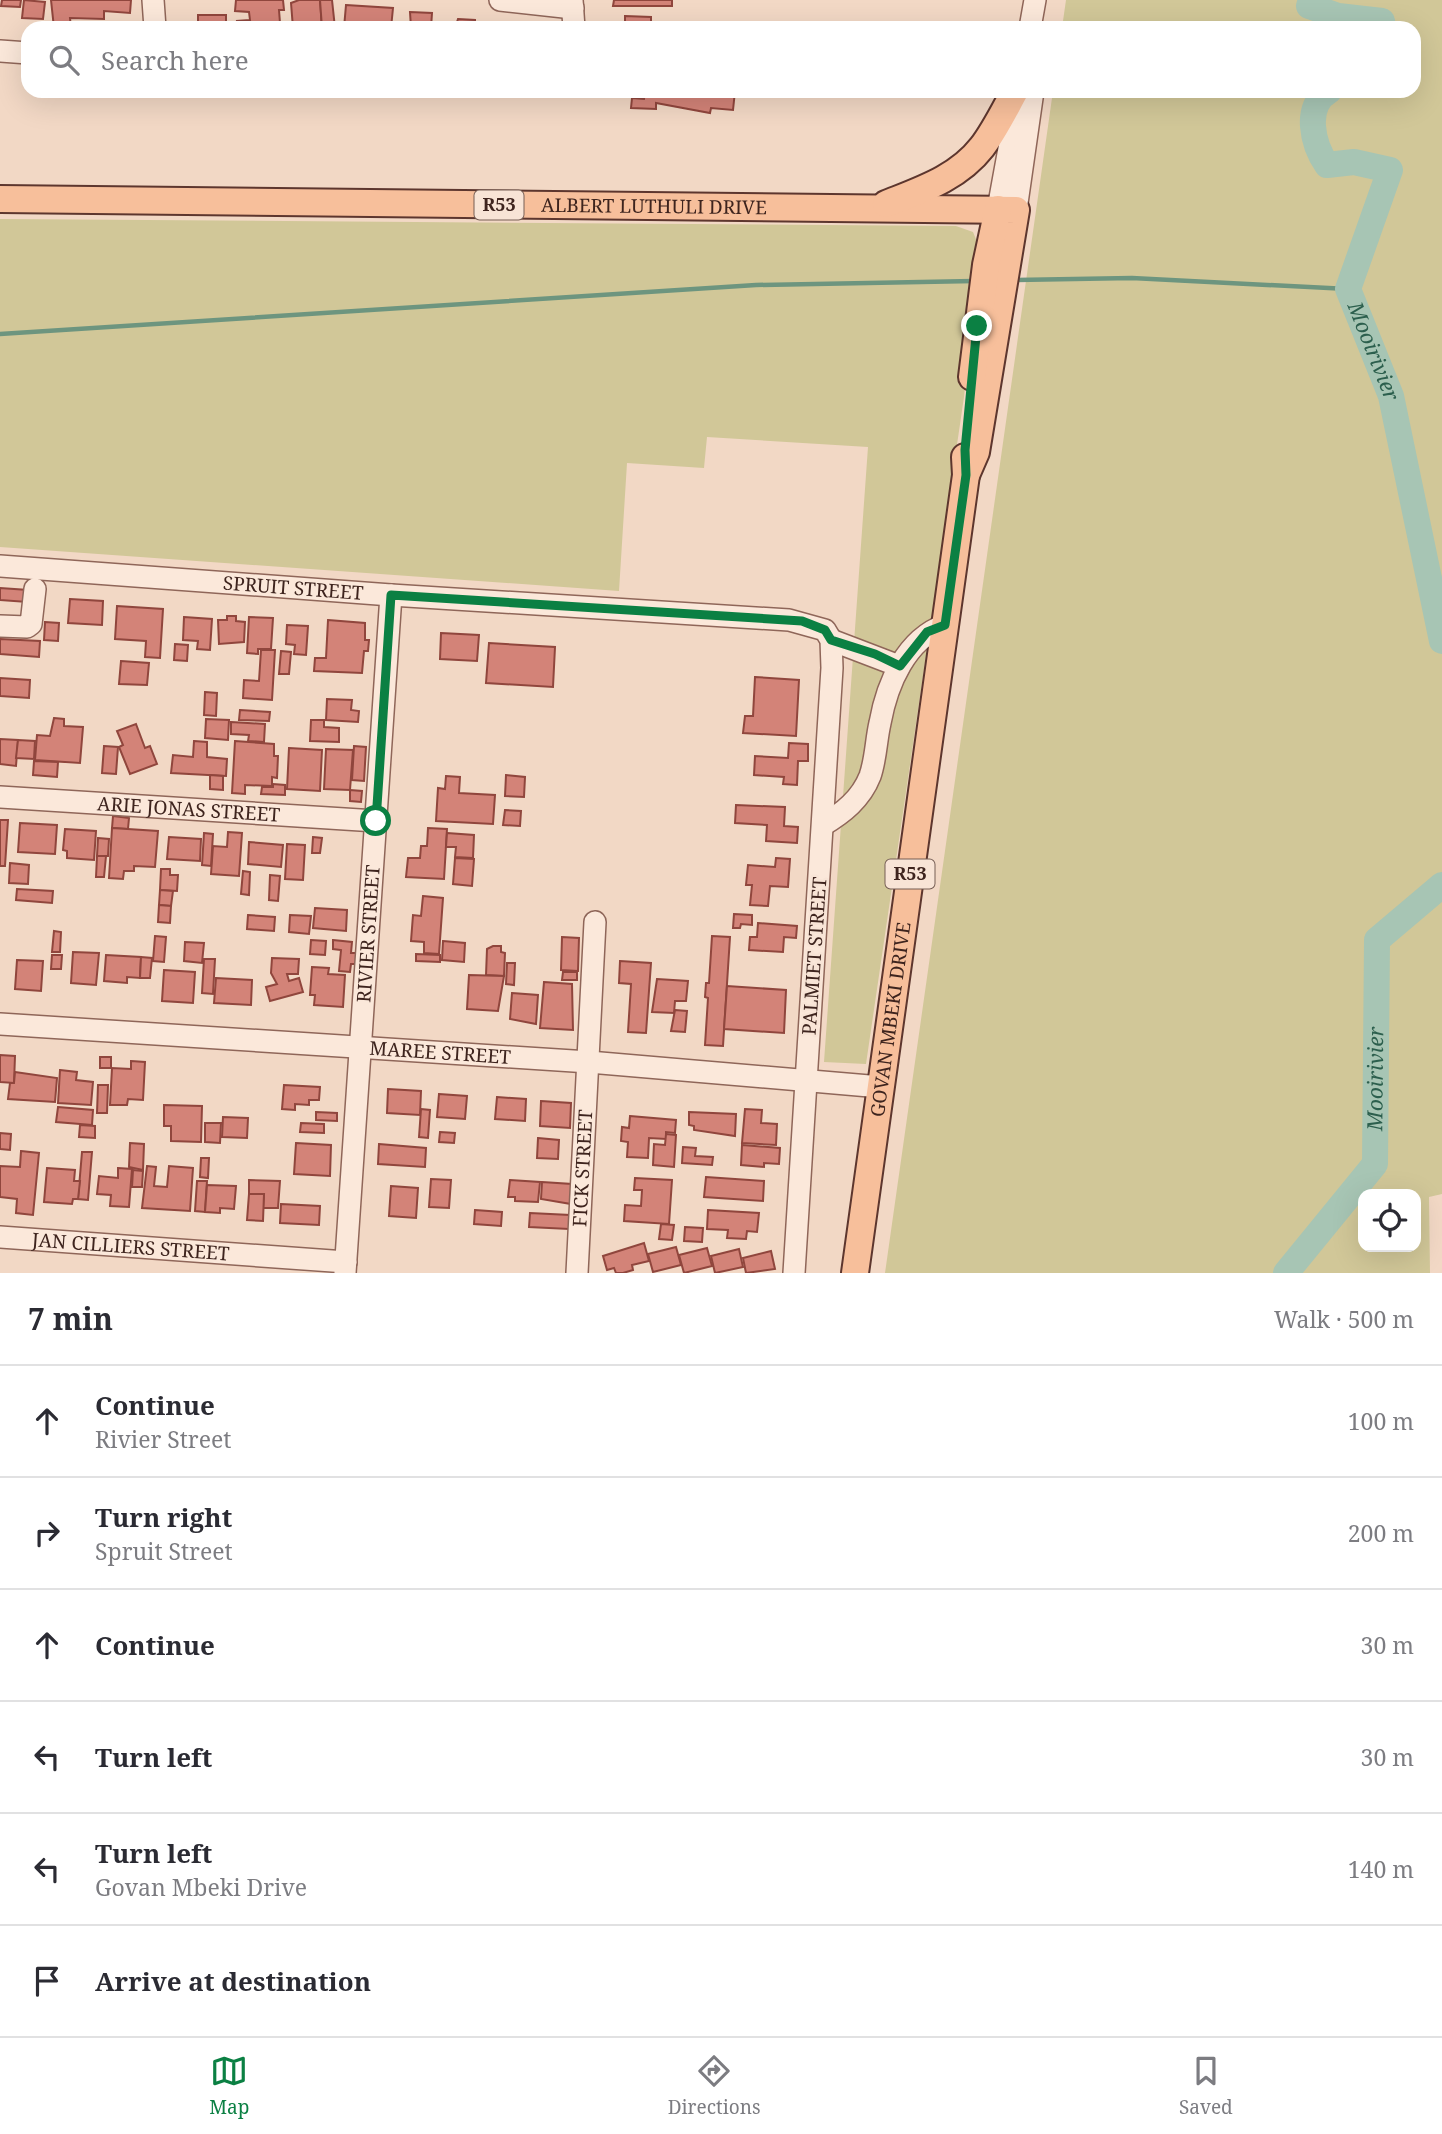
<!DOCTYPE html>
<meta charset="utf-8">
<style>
body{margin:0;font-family:"Noto Serif",serif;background:#f2f2f3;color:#2b2b33}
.controls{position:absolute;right:21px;bottom:21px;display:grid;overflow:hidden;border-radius:14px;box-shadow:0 7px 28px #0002}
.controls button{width:63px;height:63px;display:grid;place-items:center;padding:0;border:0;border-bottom:2px solid #e1e1e2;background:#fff;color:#2b2b33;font:35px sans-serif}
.stop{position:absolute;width:21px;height:21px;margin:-16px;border:5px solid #0b8043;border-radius:50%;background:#fff}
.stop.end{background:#0b8043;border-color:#fff;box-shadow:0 2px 7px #0008}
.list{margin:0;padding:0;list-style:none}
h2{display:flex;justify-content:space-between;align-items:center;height:91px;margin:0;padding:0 28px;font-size:30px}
h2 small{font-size:23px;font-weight:400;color:#7c7c81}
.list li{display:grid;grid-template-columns:46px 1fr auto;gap:21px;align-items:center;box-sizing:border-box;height:112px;padding:0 28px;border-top:2px solid #e1e1e2}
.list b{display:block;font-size:26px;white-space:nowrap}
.list p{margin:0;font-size:23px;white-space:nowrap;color:#7c7c81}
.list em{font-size:23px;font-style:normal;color:#7c7c81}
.icon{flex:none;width:38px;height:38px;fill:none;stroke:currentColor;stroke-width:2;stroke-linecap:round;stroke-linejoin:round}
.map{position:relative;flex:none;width:1442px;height:1273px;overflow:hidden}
.search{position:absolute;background:#fff;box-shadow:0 7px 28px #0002;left:21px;right:21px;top:21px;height:77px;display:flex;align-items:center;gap:18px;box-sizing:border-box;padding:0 24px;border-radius:21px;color:#7c7c81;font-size:26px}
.sheet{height:763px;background:#fff}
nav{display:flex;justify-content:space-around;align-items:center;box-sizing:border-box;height:98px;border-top:2px solid #e1e1e2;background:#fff;font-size:19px;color:#7c7c81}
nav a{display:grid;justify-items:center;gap:4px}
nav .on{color:#0b8043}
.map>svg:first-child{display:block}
</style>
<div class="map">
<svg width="1442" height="1273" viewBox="0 0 1442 1273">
<rect width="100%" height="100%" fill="#f2d8c5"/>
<g fill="#d1c798" fill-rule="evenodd">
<path d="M 1066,0 L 1442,0 L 1442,1194 L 1429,1197 L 1430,1273 L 885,1273 L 1053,91 L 1414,91 L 1414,28 L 1062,28 ZM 1363,1194 L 1416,1194 L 1416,1247 L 1363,1247 Z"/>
<polygon points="0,219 956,226 973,232 980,249 964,397 866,1064 824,1062 868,447 707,437 704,468 627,463 619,591 0,547"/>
</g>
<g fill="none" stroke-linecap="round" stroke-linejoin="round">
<g stroke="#6d957f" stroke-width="4.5">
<polyline points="1014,280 1132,278 1348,289"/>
<polyline points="0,334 756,285 974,281"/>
</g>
<g stroke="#a7c5b4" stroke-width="26">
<polyline points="1311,0 1309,6 1338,16 1382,21 1383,28"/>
<path id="s1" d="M 1329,91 C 1303,106 1313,145 1327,165 L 1354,162 L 1390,170 L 1348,289 L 1391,396 L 1442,641"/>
<path id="s2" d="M 1286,1273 L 1375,1164 L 1377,940 L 1442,885"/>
</g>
</g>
<g fill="#d38378" stroke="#90463d" stroke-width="2">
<polygon points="2,0 21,0 20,7 1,6"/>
<polygon points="24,0 45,2 43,19 22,18"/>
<polygon points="51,0 131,0 130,13 104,11 104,19 70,18 71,28 54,28"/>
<polygon points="236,0 283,0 284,10 279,10 280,23 258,24 259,28 266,28 238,28 237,21 250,20 249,12 235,11"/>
<polygon points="299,0 320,0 322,28 293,28 291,3"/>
<polygon points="320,0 332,0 335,28 322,28"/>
<polygon points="614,0 672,0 672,6 613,6"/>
<polygon points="346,5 393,8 391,28 373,28 374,25 366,24 366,28 344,28"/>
<polygon points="410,12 432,13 431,28 411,28"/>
<polygon points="198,15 226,15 226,28 187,28 198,26"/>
<polygon points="625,16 651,17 651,24 699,28 625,28"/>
<polygon points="458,19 475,20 475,24 502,28 455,28"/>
<polygon points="645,91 735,91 733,110 711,108 710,113 656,103 656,109 631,108 632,98 644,99"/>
<polygon points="0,588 28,590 27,602 0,600"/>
<polygon points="70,599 103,601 102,625 68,623"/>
<polygon points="117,606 163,609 160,658 145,657 146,641 115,639"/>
<polygon points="227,616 236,616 236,621 245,622 244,642 219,644 218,620 227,620"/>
<polygon points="184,617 212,619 210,650 197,649 198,641 183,640"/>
<polygon points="249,617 273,618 271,649 258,649 258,654 247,653"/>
<polygon points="328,620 365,623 365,640 369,640 368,651 364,651 362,673 314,671 315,658 326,658"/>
<polygon points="45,622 59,623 58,641 44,640"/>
<polygon points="287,625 308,626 306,655 294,654 295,645 286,644"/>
<polygon points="441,633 479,635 477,661 440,659"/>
<polygon points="0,639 40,641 39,657 0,654"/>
<polygon points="489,643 555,647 553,687 486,683"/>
<polygon points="175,644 188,645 187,661 174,660"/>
<polygon points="261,650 275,650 272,700 243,698 244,680 259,681"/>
<polygon points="281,651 291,652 289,674 279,674"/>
<polygon points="121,661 149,663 147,685 119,684"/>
<polygon points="755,677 799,680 796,736 743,733 745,716 753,716"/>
<polygon points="0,678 30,680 29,698 0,696"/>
<polygon points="205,692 217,693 216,716 204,715"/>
<polygon points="327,699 352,700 351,710 359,711 358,722 326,720"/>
<polygon points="240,710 270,712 269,721 239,720"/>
<polygon points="54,718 64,719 64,726 83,727 80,763 35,760 37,735 50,736"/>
<polygon points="206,719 229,720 228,740 205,738"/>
<polygon points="311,720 324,720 324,727 339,728 339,742 310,741"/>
<polygon points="231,722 265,724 264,742 248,741 249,735 231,734"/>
<polygon points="136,724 145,748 150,746 157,764 130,774 119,747 123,745 117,731"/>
<polygon points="0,739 18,740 16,766 0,764"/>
<polygon points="18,740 35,741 34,759 16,758"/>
<polygon points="194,741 207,742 207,757 227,759 226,776 171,773 173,755 193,757"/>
<polygon points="235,741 274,744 274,756 278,756 277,778 272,777 272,786 245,785 245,794 232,793"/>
<polygon points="789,743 808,744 808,761 798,761 797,785 783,784 784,777 754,775 755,756 788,758"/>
<polygon points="104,746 118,747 116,774 102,773"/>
<polygon points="354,746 366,747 364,781 352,780"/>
<polygon points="289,748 322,750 320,791 287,789"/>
<polygon points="326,749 353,750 350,790 324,789"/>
<polygon points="34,761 58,762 57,777 33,775"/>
<polygon points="210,775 223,776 223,790 210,789"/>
<polygon points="506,775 525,777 524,797 505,796"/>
<polygon points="446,776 460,777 459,793 495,795 493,824 436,821 438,788 445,789"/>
<polygon points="273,784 285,785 285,795 261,794 262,787 273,787"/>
<polygon points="350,790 362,791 361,802 350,801"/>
<polygon points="736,805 785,807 784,826 798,827 797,843 766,841 767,825 735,823"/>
<polygon points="505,810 521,811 520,826 503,825"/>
<polygon points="113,816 129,818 128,829 112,828"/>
<polygon points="0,820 8,820 5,866 0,866"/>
<polygon points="20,823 57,825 55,854 18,852"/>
<polygon points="112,828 158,831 155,867 134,866 134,871 124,871 123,879 109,878"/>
<polygon points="428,828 447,829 444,879 406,877 408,858 420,858 421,846 427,846"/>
<polygon points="65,829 96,831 94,860 67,858 67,851 63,850"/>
<polygon points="228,832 242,833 239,876 211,874 213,846 227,847"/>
<polygon points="204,833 213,834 211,866 202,865"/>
<polygon points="447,833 474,835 473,858 455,857 456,847 446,847"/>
<polygon points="169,837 201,839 200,861 167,859"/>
<polygon points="313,837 322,838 320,853 312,853"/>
<polygon points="98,838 109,839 108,856 97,856"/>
<polygon points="249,842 283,845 281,867 248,864"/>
<polygon points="287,844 305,845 303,880 285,879"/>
<polygon points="97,856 106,856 104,877 96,877"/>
<polygon points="455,858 474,859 472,886 453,884"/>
<polygon points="776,858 790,859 788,887 770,886 768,906 750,905 752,885 746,885 748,865 775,867"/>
<polygon points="10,863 29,865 28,884 9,883"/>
<polygon points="161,869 170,869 170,875 178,875 177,891 160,890"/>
<polygon points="243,871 250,872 249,895 241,894"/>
<polygon points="270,875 280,876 278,901 269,900"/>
<polygon points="17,889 53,891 52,903 16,900"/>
<polygon points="160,890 173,891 171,906 159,905"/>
<polygon points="423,896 443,898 439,954 424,953 424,942 411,941 413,915 421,916"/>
<polygon points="159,905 171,906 170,923 158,922"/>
<polygon points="315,908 347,910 346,931 313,928"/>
<polygon points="734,914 752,915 752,925 741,924 740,928 733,928"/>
<polygon points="248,915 275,917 274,931 247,929"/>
<polygon points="290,915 311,916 309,934 289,932"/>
<polygon points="758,923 797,926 796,938 784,937 783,952 749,950 750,937 757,937"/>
<polygon points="54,931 61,932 60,952 52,952"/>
<polygon points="155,936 166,937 164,962 153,961"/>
<polygon points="712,936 730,937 723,1046 705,1045 708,998 705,997 706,983 709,983"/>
<polygon points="562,937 579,938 578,971 561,970"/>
<polygon points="311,940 326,941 325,955 310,954"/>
<polygon points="333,940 352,942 351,953 357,953 356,964 351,964 350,972 339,971 341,950 333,949"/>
<polygon points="443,941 465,943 464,962 442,960"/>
<polygon points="185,942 204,943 202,963 184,961"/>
<polygon points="493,946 501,946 501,952 505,953 504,976 486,975 487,949"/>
<polygon points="73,952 99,953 96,985 71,983"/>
<polygon points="416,954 440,955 440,962 416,961"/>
<polygon points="52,955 62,955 61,969 51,969"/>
<polygon points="106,955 141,957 140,978 127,977 127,983 104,981"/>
<polygon points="141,957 152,958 150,978 140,978"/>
<polygon points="272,958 299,959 298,974 287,974 289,981 299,978 303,992 270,1001 266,987 277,984 271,973"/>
<polygon points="204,959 215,959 213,994 202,993"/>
<polygon points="17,960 43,961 41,991 15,989"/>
<polygon points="620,961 651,963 646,1033 628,1032 631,984 619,983"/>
<polygon points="507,963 515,963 514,985 506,984"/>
<polygon points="312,967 329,968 328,974 345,975 343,1007 314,1005 315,995 310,995"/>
<polygon points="164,970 195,972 193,1003 162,1001"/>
<polygon points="563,972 577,972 577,980 562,980"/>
<polygon points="469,975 504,976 498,1011 467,1009"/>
<polygon points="216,978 252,980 251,1005 214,1003"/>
<polygon points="657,979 688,981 686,1001 675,1001 674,1013 652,1012"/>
<polygon points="544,982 572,984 573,1030 540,1028"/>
<polygon points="727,986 786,990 784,1033 724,1029"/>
<polygon points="512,993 538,995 536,1024 510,1019"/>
<polygon points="675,1010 687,1011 685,1032 671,1031"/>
<polygon points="0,1055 15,1056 14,1083 0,1082"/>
<rect x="100" y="1057" width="11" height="11"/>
<polygon points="131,1061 145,1062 143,1100 128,1099 127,1105 110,1105 112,1068 131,1069"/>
<polygon points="60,1070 77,1072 76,1080 93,1082 91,1105 58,1103"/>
<polygon points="15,1072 57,1078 55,1102 8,1099 10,1083 14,1083"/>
<polygon points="98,1085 108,1085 107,1113 97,1113"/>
<polygon points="284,1085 320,1087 319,1100 309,1100 309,1105 295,1104 295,1110 282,1109"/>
<polygon points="388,1089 421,1091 420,1115 387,1113"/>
<polygon points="439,1094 467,1096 465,1119 437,1117"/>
<polygon points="497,1097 526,1099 525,1121 495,1119"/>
<polygon points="541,1101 571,1103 570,1128 540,1126"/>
<polygon points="164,1105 202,1106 201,1142 171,1141 171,1126 164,1126"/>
<polygon points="58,1107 93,1110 92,1125 56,1122"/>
<polygon points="421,1109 430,1110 428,1138 419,1137"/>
<polygon points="745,1109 762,1110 761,1123 777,1124 776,1145 742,1143"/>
<polygon points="316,1112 337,1113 337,1121 316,1120"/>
<polygon points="689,1112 736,1114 735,1136 694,1130 694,1126 689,1125"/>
<polygon points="630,1116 676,1120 675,1133 666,1132 666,1139 649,1138 648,1158 627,1157 628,1142 621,1141 622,1127 629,1128"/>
<polygon points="223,1117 248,1118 247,1138 222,1137"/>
<polygon points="205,1123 221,1123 220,1143 205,1142"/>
<polygon points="301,1123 324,1124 324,1133 300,1132"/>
<polygon points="80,1125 95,1126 95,1138 79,1137"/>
<polygon points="440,1132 455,1133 454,1143 439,1142"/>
<polygon points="0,1133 11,1134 10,1150 0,1149"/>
<polygon points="666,1134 676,1135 674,1167 653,1165 654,1144 665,1145"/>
<polygon points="538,1138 559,1140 558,1159 537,1158"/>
<polygon points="130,1143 144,1144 143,1170 129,1167"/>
<polygon points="296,1143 331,1145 330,1176 294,1174"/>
<polygon points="379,1144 426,1148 425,1167 378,1164"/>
<polygon points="742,1145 780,1148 779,1164 764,1163 764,1167 741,1165"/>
<polygon points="683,1147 696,1148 695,1156 713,1157 712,1165 682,1163"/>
<polygon points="21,1151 39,1153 33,1215 16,1213 17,1199 0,1197 0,1166 20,1167"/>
<polygon points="82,1152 92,1152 88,1200 78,1199"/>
<polygon points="201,1158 209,1158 208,1178 200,1177"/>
<polygon points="147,1166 156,1167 154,1186 167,1187 169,1166 193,1168 190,1211 142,1208"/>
<polygon points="47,1168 75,1170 74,1181 80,1181 78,1199 73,1199 72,1204 44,1202"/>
<polygon points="118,1168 132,1169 129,1207 110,1206 111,1195 97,1194 99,1176 118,1178"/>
<polygon points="133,1170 143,1171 142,1187 132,1187"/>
<polygon points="706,1177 764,1181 763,1201 704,1197"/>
<polygon points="635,1178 672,1180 669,1224 624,1221 625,1205 641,1206 642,1190 634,1190"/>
<polygon points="431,1179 451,1180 449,1208 429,1207"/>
<polygon points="249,1180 280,1181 278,1208 263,1208 264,1194 249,1194"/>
<polygon points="510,1180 540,1182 538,1202 515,1201 515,1197 508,1197"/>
<polygon points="197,1181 207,1181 205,1212 195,1211"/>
<polygon points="542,1182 572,1184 571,1204 541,1199"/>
<polygon points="207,1185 236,1186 234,1209 220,1208 220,1213 205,1212"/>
<polygon points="391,1186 418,1188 416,1218 389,1216"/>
<polygon points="249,1194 264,1194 263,1221 247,1220"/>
<polygon points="281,1204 320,1206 319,1225 280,1223"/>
<polygon points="475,1210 502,1212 501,1226 474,1224"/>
<polygon points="708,1210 759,1213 757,1232 747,1231 746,1239 727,1238 728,1230 707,1229"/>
<polygon points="530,1213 570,1215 569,1229 529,1227"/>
<polygon points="661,1224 674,1225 672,1240 659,1239"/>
<polygon points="685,1227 703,1228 702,1242 684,1241"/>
<polygon points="644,1243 649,1261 632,1265 633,1270 623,1273 616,1273 614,1268 607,1270 603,1256"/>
<polygon points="676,1247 681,1265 653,1272 648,1254"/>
<polygon points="707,1248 712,1266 684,1273 679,1255"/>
<polygon points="739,1249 743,1267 715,1273 711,1256"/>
<polygon points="771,1251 775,1269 746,1273 743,1258"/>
</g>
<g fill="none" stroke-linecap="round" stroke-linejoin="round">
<defs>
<g id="minor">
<polyline points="153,0 155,28"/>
<polyline points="500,0 573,8"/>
<polyline points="572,0 574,28"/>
<polyline points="1030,28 1035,0"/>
<polyline points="0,51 28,53"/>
<polyline points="998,209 1019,94"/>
<polyline points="1016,210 1033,91"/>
<path id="s3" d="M 0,566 L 391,595 L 789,620 L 825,630 L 831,640 L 832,668 L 794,1273"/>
<polyline points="0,626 27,627 31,624 35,589"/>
<polyline points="831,640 899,666"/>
<path id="s4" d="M 0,797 L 376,821"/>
<path d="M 823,825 C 843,813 861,799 870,776 C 876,759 876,740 880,723 C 887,684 906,639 945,625"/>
<path id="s5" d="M 0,1024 L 589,1062 L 881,1087"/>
<path id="s6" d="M 0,1237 L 346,1262"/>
<path id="s7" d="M 345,1273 L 391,595"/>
<path id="s8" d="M 577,1273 L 595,922"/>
</g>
<g id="major">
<path id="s9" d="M 0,199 L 1016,210 L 976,452 L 966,475"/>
<path d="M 886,204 C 921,190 958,178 982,147 C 995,130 1005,109 1015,91"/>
<polyline points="972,377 986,265 998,209"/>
<path id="s10" d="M 855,1273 L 966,475 L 965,457"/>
</g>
</defs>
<use href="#minor" stroke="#8f6659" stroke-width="24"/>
<use href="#major" stroke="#5d362e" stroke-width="30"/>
<use href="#minor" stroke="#fbe8da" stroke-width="21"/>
<use href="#major" stroke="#f7bf9b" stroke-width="26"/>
</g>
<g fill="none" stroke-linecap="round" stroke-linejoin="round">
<polyline stroke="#0b8043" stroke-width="9" points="376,821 391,595 802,621 825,630 831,640 875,654 900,666 927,632 945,625 966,475 965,450 977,326"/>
</g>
<g text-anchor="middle" stroke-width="5" stroke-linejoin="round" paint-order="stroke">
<g fill="#f8e4d6" stroke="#765e55" stroke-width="2">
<rect x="474.5" y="190.5" width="49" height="29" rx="5"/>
<rect x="885.5" y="859.5" width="49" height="29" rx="5"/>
</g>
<g font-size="18" font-weight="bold" fill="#3e241e">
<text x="499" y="211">R53</text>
<text x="910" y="880">R53</text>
</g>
<g font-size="19" fill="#3e241e" stroke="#f8e4d6">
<text dy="7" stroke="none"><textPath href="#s9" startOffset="654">ALBERT LUTHULI DRIVE</textPath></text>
<text dy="7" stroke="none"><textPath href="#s3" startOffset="294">SPRUIT STREET</textPath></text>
<text dy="7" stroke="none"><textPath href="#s4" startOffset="189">ARIE JONAS STREET</textPath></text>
<text dy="7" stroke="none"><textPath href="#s7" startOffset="340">RIVIER STREET</textPath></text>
<text transform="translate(814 956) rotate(-86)" y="7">PALMIET STREET</text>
<text dy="7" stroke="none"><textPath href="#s10" startOffset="256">GOVAN MBEKI DRIVE</textPath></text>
<text dy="7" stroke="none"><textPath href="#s5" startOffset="441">MAREE STREET</textPath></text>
<text dy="7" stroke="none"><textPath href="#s8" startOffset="105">FICK STREET</textPath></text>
<text dy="7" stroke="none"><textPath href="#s6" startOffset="131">JAN CILLIERS STREET</textPath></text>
</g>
<g font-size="21" font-style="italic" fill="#2c5f4d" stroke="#f8e4d6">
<text dy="7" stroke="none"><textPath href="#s1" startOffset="340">Mooirivier</textPath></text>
<text dy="7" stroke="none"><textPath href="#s2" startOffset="226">Mooirivier</textPath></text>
</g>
</g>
</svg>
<div class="controls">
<button><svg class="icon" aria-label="locate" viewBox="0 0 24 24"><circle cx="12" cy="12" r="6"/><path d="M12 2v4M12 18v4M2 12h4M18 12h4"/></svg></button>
</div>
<div class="stop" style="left:376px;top:821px"></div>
<div class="stop end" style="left:977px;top:326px"></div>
<div class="search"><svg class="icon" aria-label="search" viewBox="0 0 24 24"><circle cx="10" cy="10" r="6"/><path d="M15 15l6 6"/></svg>Search here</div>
</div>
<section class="sheet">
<h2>7 min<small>Walk · 500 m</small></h2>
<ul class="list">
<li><svg class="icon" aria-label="ahead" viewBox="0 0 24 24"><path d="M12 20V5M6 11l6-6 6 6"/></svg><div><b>Continue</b><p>Rivier Street</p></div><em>100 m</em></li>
<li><svg class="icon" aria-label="right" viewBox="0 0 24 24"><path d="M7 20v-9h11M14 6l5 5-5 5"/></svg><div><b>Turn right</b><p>Spruit Street</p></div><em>200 m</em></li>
<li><svg class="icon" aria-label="ahead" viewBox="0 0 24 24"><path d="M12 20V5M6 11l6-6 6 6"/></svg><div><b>Continue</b></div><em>30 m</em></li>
<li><svg class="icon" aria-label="left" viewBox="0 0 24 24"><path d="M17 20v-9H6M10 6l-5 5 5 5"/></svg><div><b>Turn left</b></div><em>30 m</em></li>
<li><svg class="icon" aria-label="left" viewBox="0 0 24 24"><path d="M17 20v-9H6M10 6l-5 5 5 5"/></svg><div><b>Turn left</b><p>Govan Mbeki Drive</p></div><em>140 m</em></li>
<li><svg class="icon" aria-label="arrive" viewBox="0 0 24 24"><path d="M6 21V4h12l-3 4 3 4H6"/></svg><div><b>Arrive at destination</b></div></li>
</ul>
</section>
<nav>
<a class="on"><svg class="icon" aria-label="map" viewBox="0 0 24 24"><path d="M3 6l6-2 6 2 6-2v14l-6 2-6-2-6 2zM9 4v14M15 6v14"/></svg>Map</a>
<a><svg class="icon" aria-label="directions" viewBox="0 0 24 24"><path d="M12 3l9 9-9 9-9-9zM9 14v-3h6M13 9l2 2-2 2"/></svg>Directions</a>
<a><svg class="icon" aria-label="saved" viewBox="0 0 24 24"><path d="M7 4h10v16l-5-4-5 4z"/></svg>Saved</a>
</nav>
